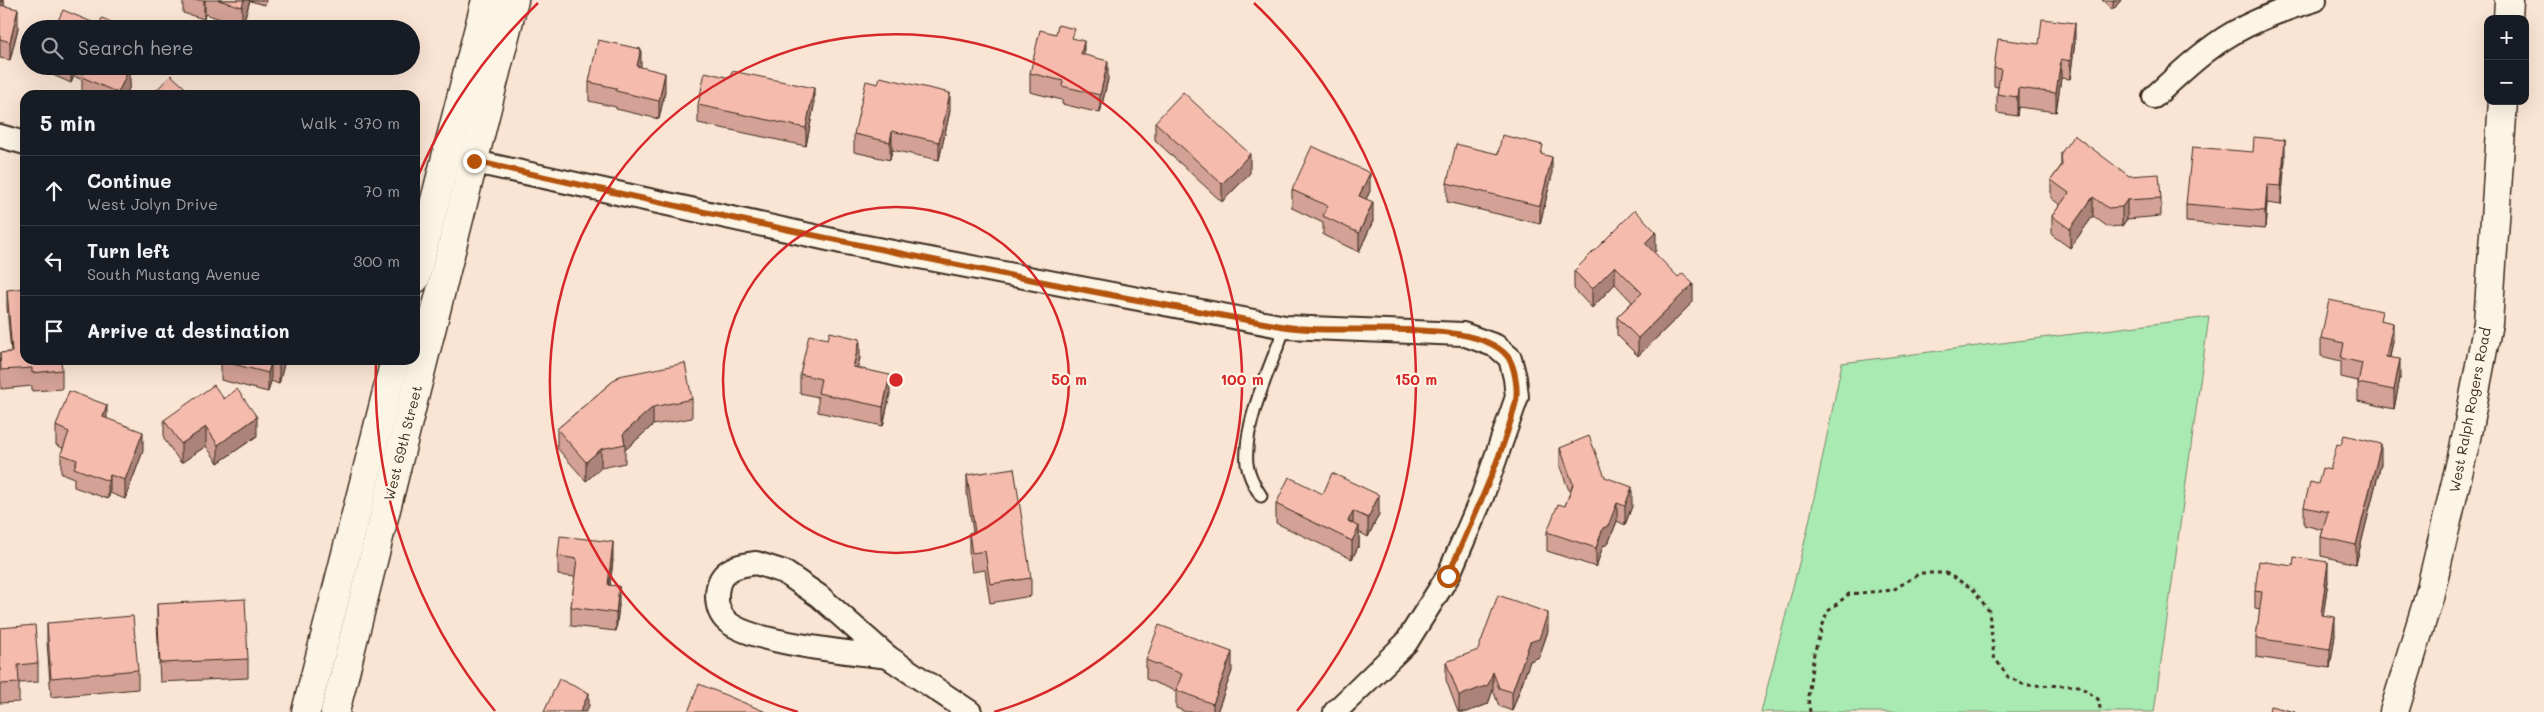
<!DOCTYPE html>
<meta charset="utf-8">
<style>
body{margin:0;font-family:Mali,sans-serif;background:#20242c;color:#f1f3f6}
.controls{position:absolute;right:15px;top:15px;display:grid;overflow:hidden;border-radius:10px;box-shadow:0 5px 20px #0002}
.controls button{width:45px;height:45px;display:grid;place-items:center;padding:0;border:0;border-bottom:1px solid #363941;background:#171b24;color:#f1f3f6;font:25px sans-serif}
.stop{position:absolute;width:15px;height:15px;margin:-11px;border:4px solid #b45309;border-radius:50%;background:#fff}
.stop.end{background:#b45309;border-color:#fff;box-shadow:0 1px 5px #0008}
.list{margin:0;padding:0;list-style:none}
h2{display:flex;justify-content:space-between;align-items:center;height:65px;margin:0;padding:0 20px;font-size:21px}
h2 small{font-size:16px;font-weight:400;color:#9ea1a6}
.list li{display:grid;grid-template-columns:32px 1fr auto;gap:15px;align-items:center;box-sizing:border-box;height:70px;padding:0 20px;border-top:1px solid #363941}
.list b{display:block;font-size:19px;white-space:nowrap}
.list p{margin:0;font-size:16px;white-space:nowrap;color:#9ea1a6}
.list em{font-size:16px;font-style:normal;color:#9ea1a6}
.icon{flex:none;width:28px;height:28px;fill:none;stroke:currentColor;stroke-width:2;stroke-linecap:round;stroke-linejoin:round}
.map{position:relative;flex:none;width:2544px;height:712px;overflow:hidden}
.search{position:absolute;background:#171b24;box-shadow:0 5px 20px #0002;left:20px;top:20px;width:400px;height:55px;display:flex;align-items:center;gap:12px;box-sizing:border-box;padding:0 18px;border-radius:28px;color:#9ea1a6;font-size:19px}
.panel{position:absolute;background:#171b24;box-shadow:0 5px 20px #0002;left:20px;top:90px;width:400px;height:275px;border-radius:15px}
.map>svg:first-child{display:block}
</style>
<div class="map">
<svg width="2544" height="712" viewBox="0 0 2544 712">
<rect width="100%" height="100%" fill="#fae4d4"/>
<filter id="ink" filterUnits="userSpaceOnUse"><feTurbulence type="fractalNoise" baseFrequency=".02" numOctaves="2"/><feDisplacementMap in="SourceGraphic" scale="10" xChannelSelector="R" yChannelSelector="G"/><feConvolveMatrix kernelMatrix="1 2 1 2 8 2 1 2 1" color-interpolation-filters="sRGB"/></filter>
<g filter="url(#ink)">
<polygon fill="#a9e9b2" stroke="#728a68" points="2209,317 2154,712 1761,712 1807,532 1842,363"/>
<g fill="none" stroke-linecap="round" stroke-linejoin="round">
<defs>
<path id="lane" d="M 1261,496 C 1255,487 1249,476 1247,464 C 1243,423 1271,366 1285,327"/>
<g id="street">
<path d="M 2154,97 C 2177,76 2205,49 2233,33 C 2258,19 2287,8 2315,0"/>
<polyline points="0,136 25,143"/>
<polyline points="457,158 846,243 1285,327 1463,334 1496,346 1510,358 1515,378 1517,397 1482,497 1448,576 1406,643 1335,712"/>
<path d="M 756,563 L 784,572 L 819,596 L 888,657 C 856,653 740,643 723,617 C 717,609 716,597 718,587 C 722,568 740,565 756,563 Z"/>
<polyline points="888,657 970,712"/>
</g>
<g id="secondary">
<polyline points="2508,19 2509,0"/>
<polyline points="415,279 486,0"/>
<polyline points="306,712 395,360"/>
<polyline points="335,712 514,0"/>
<polyline points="2394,712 2429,597 2465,444 2488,323 2503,101"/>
</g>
</defs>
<use href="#lane" stroke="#3b2a1e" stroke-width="15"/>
<use href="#street" stroke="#3b2a1e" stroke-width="26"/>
<use href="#secondary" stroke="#3b2a1e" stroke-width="31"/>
<polyline stroke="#3b2a1e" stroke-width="3" stroke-dasharray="4 4" stroke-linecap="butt" points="1810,712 1808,697 1814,653 1827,612 1849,594 1893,590 1920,573 1946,573 1973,589 1989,611 1994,657 2008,677 2025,685 2079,686 2098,699 2101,712"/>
<use href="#lane" stroke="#fcf5e5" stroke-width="11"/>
<use href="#street" stroke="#fcf5e5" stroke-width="22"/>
<use href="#secondary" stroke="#fcf5e5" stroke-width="28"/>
</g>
<g fill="#d3a195" stroke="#3b2a1e">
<polygon points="0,0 4,0 4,6 18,28 10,60 0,58"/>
<polygon points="183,0 266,0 265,5 250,1 242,26 205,14 204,19 183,13"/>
<polygon points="2102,0 2121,0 2113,10"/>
<polygon points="1075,39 1084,55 1108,79 1100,113 1062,104 1062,100 1030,92 1030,73"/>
<polygon points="2075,42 2070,79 2061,78 2056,112 2018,107 2017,116 1997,113 1997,94 1998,87 1994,86 1994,68 2039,44"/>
<polygon points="44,66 128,66 130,86 126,95 82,95 82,80 74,76 71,83 44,71"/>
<polygon points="641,67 665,91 659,119 616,109 616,107 589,101 589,82"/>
<polygon points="698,105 814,106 806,146 698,123"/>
<polygon points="950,111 939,160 892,150 890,160 854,152 854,134"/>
<polygon points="1155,122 1250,173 1222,202 1155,140"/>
<polygon points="2061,153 2161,198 2161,216 2127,219 2122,226 2108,227 2093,216 2070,248 2052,235 2052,216 2060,205 2051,198 2051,180 2061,166"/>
<polygon points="1498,154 1543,155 1552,175 1540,224 1447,202 1447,183"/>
<polygon points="2285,159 2281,205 2267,203 2265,229 2186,222 2186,204"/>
<polygon points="1292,190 1370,191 1366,199 1373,221 1359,252 1323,235 1323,223 1292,208"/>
<polygon points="25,232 25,259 24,259 24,241"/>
<polygon points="1656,251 1654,253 1693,302 1638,356 1617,335 1617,317 1632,302 1615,284 1592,308 1574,289 1574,271"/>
<polygon points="7,290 25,360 62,370 62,389 32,391 32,386 1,389 0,374 0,353 11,352 7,308"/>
<polygon points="2382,320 2393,341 2390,357 2400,378 2394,409 2358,401 2358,381 2341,377 2341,361 2321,356 2321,338"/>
<polygon points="828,339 860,358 857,368 890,394 883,426 818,412 818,397 800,393 800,374"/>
<polygon points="221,360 285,360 279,384 271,381 268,392 221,380"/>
<polygon points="619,376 692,399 692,418 653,425 625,450 625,463 601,468 586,481 557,448 557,429"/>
<polygon points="224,399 257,436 218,463 206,446 181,463 164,439 164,420"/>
<polygon points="107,419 143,451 125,499 110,493 108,499 74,487 74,478 61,473 61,454 63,448 56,445 56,426"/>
<polygon points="1560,448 1605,477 1632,506 1625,525 1617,521 1608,544 1603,546 1596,567 1547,551 1547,532 1565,506 1570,493 1560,467"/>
<polygon points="2381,463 2356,564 2321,556 2321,537 2323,530 2304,525 2304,507 2318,484 2330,470"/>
<polygon points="967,475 1031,578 1031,596 990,603 985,570 972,572 969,551 969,533 973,532 967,494"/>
<polygon points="1323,494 1379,514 1368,537 1359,532 1359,545 1352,559 1276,523 1276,504"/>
<polygon points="558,556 613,560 610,585 619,605 616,631 571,626 571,607 575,577 558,575"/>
<polygon points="2328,581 2323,615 2335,635 2330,668 2256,657 2256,638 2260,610 2255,609 2255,591"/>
<polygon points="157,604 248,659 248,678 160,682 157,622"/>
<polygon points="47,623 138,670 138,689 51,697 47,642"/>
<polygon points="0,628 38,663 38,682 19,683 19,702 0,703"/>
<polygon points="1548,631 1539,657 1530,661 1512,711 1499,706 1493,690 1488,704 1467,712 1458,712 1446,680 1446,662"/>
<polygon points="1146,660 1232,671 1217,712 1186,712 1176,708 1176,691 1146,679"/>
</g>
<g fill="#ac8379" stroke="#3b2a1e">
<polygon points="2,0 4,0 4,9 0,5"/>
<polygon points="204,0 205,0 205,14 204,19"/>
<polygon points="244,0 250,0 242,26 242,7"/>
<polygon points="2113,0 2121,0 2113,10"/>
<polygon points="18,9 18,28 10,60 10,42"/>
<polygon points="2075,23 2075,42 2070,79 2070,61"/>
<polygon points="1084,41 1084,60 1081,54"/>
<polygon points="641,49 641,68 637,66"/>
<polygon points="2061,59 2061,78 2056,112 2056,93"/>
<polygon points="1108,61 1108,79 1100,113 1100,95"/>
<polygon points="71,66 74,66 74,76 71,83"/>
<polygon points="130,67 130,86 126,95 118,95 118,93"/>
<polygon points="665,73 665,91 659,119 659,101"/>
<polygon points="814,88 814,106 806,146 806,128"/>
<polygon points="2018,88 2018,107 2017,116 2017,97"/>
<polygon points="950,93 950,111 939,160 939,142"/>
<polygon points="892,131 892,150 890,160 890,142"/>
<polygon points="2285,140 2285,159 2281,205 2281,186"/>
<polygon points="1250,154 1250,173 1222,202 1222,184"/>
<polygon points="1552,157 1552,175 1540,224 1540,206"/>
<polygon points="1370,173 1370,191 1359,214 1359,196"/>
<polygon points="2267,185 2267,203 2265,229 2265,211"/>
<polygon points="2093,197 2093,216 2070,248 2070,229"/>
<polygon points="2127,200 2127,219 2122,226 2122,207"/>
<polygon points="1373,202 1373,221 1359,252 1359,233"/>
<polygon points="1656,232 1656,251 1645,262 1645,243"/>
<polygon points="1615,266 1615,284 1592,308 1592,289"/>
<polygon points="1693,284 1693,302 1638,356 1638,338"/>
<polygon points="2393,323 2393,341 2386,375 2386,357"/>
<polygon points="860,339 860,358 853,386 853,367"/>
<polygon points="2400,359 2400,378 2394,409 2394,390"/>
<polygon points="280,360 285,360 279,384 279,365"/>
<polygon points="271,363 271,381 268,392 268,373"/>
<polygon points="890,375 890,394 883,426 883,407"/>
<polygon points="107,405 107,423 103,417"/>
<polygon points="653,407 653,425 625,450 625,444 623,434"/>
<polygon points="257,417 257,436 218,463 218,445"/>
<polygon points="206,427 206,446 181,463 181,444"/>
<polygon points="143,432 143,451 125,499 125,480"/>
<polygon points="2381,444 2381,463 2356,564 2356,545"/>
<polygon points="601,449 601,468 586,481 586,462"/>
<polygon points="110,475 110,493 108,499 108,481"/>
<polygon points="1632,487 1632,506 1625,525 1625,506"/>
<polygon points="1379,495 1379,514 1368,537 1368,518"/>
<polygon points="1617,503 1617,521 1608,544 1603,546 1596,567 1596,548 1603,528"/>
<polygon points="1353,511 1353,529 1348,540 1348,521"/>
<polygon points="1359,527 1359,545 1352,559 1352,541"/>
<polygon points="613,542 613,560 608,604 608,585"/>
<polygon points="2328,562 2328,581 2321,633 2321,615"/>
<polygon points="619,586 619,605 616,631 616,613"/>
<polygon points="1548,613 1548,631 1539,657 1530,661 1512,711 1512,692 1530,642"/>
<polygon points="2335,617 2335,635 2330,668 2330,649"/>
<polygon points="1232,652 1232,671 1217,712 1213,712 1213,704"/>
<polygon points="1493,672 1493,690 1488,704 1467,712 1459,712 1459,696"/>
<polygon points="589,693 589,706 586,712 580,712"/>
</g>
<g fill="#f5bbad" stroke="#3b2a1e">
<polygon points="0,0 2,0 0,5 18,9 10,42 0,39"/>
<polygon points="218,0 244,0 242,7"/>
<polygon points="63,10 99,25 102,18 123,27 122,29 54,29"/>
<polygon points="2042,19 2075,23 2070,61 2061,59 2056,93 2018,88 2017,97 1997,94 2001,69 1994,68 1998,39 2039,44"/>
<polygon points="1058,25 1075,29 1072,38 1084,41 1081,54 1108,61 1100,95 1062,86 1063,81 1030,73 1040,30 1056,34"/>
<polygon points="598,40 641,49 637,66 665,73 659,101 616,91 616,88 589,82"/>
<polygon points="86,66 128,66 130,67 118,93 82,77"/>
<polygon points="732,71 814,88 806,128 698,105 705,72 730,78"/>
<polygon points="171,75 193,95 152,95"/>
<polygon points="880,77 950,93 939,142 892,131 890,142 854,134 866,81 878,84"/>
<polygon points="1183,92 1250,154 1222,184 1155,122"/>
<polygon points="1502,135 1543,145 1541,154 1552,157 1540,206 1447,183 1456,144 1498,154"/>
<polygon points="2074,135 2129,176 2159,174 2161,198 2127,200 2122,207 2108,208 2093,197 2070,229 2052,216 2069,193 2051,180 2062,165 2061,153"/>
<polygon points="2254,137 2285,140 2281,186 2267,185 2265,211 2186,204 2192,147 2253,152"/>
<polygon points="1312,146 1370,173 1359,196 1373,202 1359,233 1323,216 1328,206 1292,190"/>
<polygon points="1635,210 1656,232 1645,243 1678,277 1683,273 1693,284 1638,338 1617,317 1642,293 1615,266 1592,289 1574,271"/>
<polygon points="25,288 25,360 61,360 62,370 32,373 32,368 1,370 0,353 12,352 7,290"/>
<polygon points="2329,300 2382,311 2380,320 2393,323 2386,357 2400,359 2394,390 2358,383 2362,363 2341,358 2344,343 2321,338"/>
<polygon points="830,332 860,339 853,367 890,375 883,407 818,393 821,379 800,374 809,335 828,339"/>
<polygon points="221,360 280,360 279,365 271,363 268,373 221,361"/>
<polygon points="685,363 692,399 653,407 623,434 625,444 601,449 586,462 557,429 619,376"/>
<polygon points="214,385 224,399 237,389 257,417 218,445 206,427 181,444 164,420"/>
<polygon points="69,391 107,405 103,417 143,432 125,480 110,475 108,481 74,468 77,460 61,454 69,432 56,426"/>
<polygon points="2344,435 2381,444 2356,545 2321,537 2328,512 2304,507 2310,482 2318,484 2322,468 2330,470 2337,444 2341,445"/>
<polygon points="1589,436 1605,477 1632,487 1625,506 1617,503 1608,526 1603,528 1596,548 1547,532 1558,504 1565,506 1573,484 1560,448"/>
<polygon points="1014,468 1031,578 990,584 985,551 972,553 969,533 975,532 967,475"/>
<polygon points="1332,473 1379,495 1368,518 1353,511 1348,521 1359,527 1352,541 1276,504 1289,477 1323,494"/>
<polygon points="560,536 613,542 608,585 619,586 616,613 571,607 577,559 558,556"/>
<polygon points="2294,557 2328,562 2321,615 2335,617 2330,649 2256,638 2262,592 2255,591 2259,561 2293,566"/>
<polygon points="1498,595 1548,613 1539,639 1530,642 1512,692 1499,688 1493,672 1488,685 1459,696 1446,662 1478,650"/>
<polygon points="245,599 248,659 160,663 157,604"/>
<polygon points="133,616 138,670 51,678 47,623"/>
<polygon points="35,625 38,663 18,665 19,683 0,684 0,628"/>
<polygon points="1159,625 1232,652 1213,704 1176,690 1182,674 1146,660"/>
<polygon points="559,679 589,693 580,712 544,712"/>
<polygon points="699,684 766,712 688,712"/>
<polygon points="2270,706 2295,712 2269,712"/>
</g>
</g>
<g fill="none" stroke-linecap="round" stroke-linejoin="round" filter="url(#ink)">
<path stroke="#b45309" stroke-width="6" d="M 474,161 C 744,222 1015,280 1287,327 C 1338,336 1476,315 1508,357 C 1515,367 1518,388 1516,401 C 1503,457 1471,522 1448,576"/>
</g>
<g fill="none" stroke="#d62828" stroke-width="2.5">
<circle cx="896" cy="380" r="173"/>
<path d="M798 712A346 346 0 1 1 994 712"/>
<path d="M495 711A520 520 0 0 1 376 362M416 181A520 520 0 0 1 538 3M1254 3A520 520 0 0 1 1297 711"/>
</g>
<g text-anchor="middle" stroke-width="4.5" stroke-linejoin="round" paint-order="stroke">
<g font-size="14" fill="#3b2a1e" stroke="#fcf5e5">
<text transform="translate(2470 410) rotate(-79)" y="5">West Ralph Rogers Road</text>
<text transform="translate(403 443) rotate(-76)" y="5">West 69th Street</text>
</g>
</g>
<circle cx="896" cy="380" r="8" fill="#d62828" stroke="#fcf5e5" stroke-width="2.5"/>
<g font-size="15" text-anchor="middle" font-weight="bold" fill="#d62828" stroke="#fcf5e5" stroke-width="4.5" stroke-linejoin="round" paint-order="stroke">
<text x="1069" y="385">50 m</text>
<text x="1242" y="385">100 m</text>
<text x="1416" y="385">150 m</text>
</g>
</svg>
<div class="controls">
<button>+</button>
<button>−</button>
</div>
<div class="stop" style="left:1448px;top:576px"></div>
<div class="stop end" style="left:474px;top:161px"></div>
<div class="search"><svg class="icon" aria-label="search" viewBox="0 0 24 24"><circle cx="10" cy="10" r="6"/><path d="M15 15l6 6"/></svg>Search here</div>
<section class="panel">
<h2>5 min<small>Walk · 370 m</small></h2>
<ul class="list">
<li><svg class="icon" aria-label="ahead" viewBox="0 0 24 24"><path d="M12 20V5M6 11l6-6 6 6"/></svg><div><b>Continue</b><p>West Jolyn Drive</p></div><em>70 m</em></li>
<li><svg class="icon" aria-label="left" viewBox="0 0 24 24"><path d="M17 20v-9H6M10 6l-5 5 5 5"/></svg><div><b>Turn left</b><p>South Mustang Avenue</p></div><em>300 m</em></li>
<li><svg class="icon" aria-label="arrive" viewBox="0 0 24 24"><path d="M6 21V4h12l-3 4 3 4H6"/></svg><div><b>Arrive at destination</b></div></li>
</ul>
</section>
</div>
